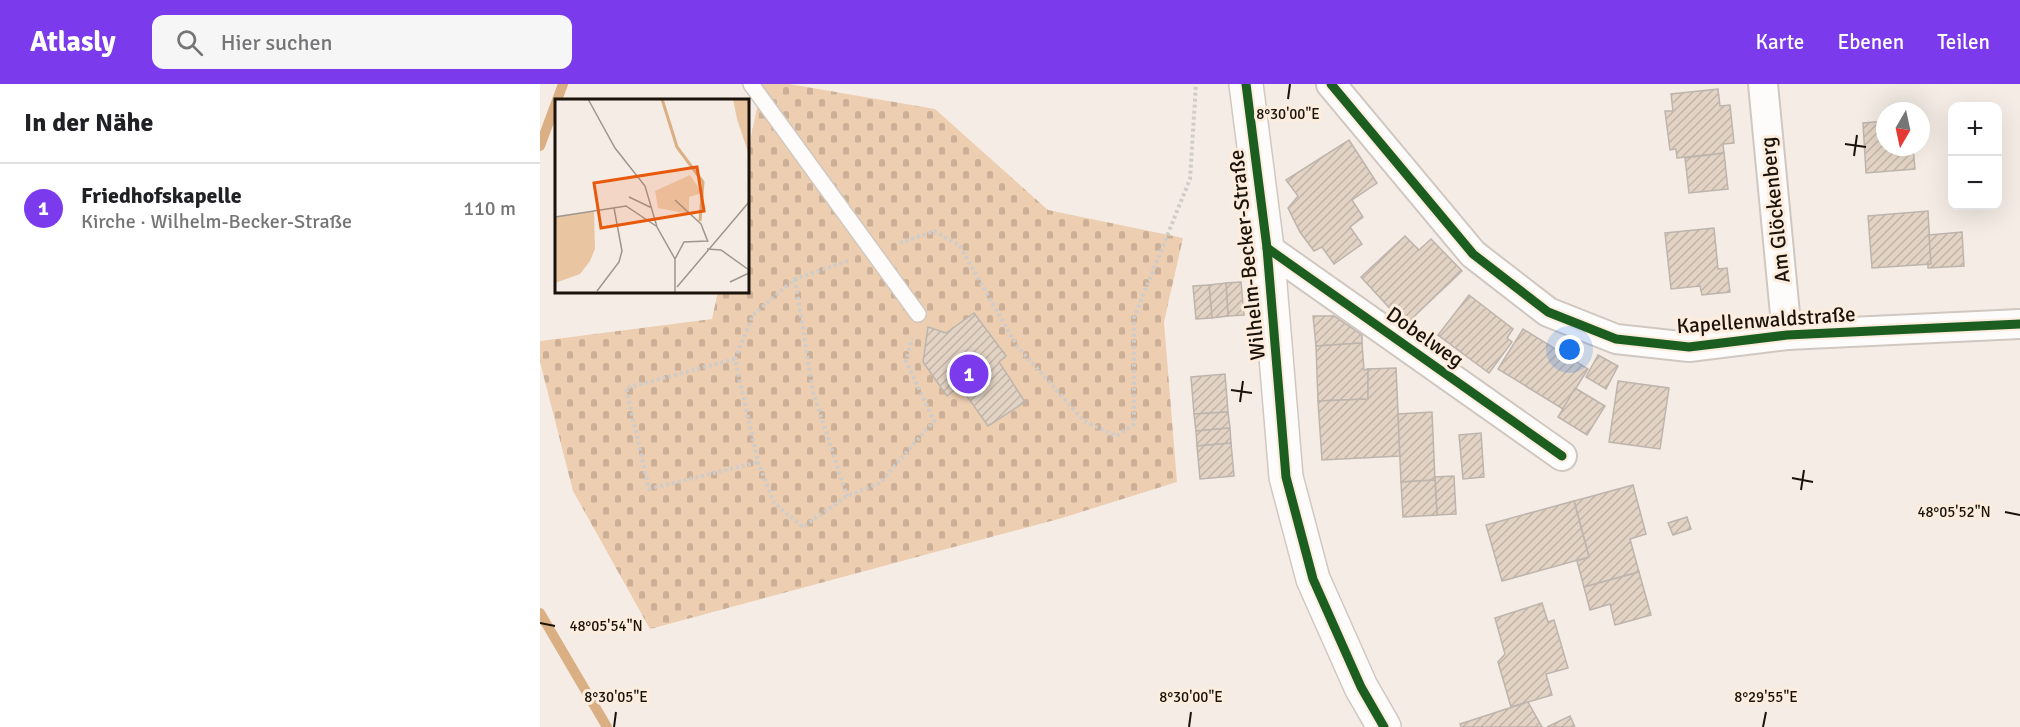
<!DOCTYPE html>
<html lang="de">
<meta charset="utf-8">
<style>
body{margin:0;font-family:Signika,sans-serif;background:#f6f6f6;color:#202124}
.controls{position:absolute;right:18px;top:18px;display:grid;overflow:hidden;border-radius:12px;box-shadow:0 6px 24px #0002}
.controls button{width:54px;height:54px;display:grid;place-items:center;padding:0;border:0;border-bottom:2px solid #e0e0e0;background:#fff;color:#202124;font:30px sans-serif}
.compass{position:absolute;left:1336px;top:18px;width:54px;height:54px;border-radius:50%;background:#fff;box-shadow:0 6px 24px #0002;rotate:189deg}
.you{position:absolute;left:1030px;top:266px;width:21px;height:21px;margin:-15px;border:4px solid #fff;border-radius:50%;background:#1a73e8;box-shadow:0 0 0 9px #1a73e833}
.badge{display:grid;place-items:center;width:39px;height:39px;border-radius:50%;background:#7c3aed;color:#fff;font-size:20px;font-weight:700}
.pin{position:absolute;translate:-50% -50%;border:3px solid #fff;box-shadow:0 2px 6px #0006}
.list{margin:0;padding:0;list-style:none}
h2{display:flex;justify-content:space-between;align-items:center;height:78px;margin:0;padding:0 24px;font-size:26px}
h2 small{font-size:20px;font-weight:400;color:#757577}
.list li{display:grid;grid-template-columns:39px 1fr auto;gap:18px;align-items:center;box-sizing:border-box;height:90px;padding:0 24px;border-top:2px solid #e0e0e0}
.list b{display:block;font-size:22px;white-space:nowrap}
.list p{margin:0;font-size:20px;white-space:nowrap;color:#757577}
.list em{font-size:20px;font-style:normal;color:#757577}
.icon{flex:none;width:33px;height:33px;fill:none;stroke:currentColor;stroke-width:2;stroke-linecap:round;stroke-linejoin:round}
.map{position:relative;flex:none;width:1480px;height:643px;overflow:hidden}
header{display:flex;align-items:center;gap:36px;box-sizing:border-box;height:84px;padding:0 30px;background:#7c3aed;color:#fff}
header strong{font-size:28px}
nav{display:flex;gap:33px;margin-inline-start:auto;font-size:21px}
.search{width:420px;height:54px;background:#f6f6f6;display:flex;align-items:center;gap:15px;box-sizing:border-box;padding:0 21px;border-radius:12px;color:#757577;font-size:22px}
main{display:flex}
aside{flex:1;background:#fff}
.map>svg:first-child{display:block}
</style>
<header>
<strong>Atlasly</strong>
<div class="search"><svg class="icon" aria-label="search" viewBox="0 0 24 24"><circle cx="10" cy="10" r="6"/><path d="M15 15l6 6"/></svg>Hier suchen</div>
<nav><a>Karte</a><a>Ebenen</a><a>Teilen</a></nav>
</header>
<main>
<aside>
<h2>In der Nähe<small></small></h2>
<ul class="list">
<li><span class="badge">1</span><div><b>Friedhofskapelle</b><p>Kirche · Wilhelm-Becker-Straße</p></div><em>110 m</em></li>
</ul>
</aside>
<div class="map">
<svg width="1480" height="643" viewBox="0 0 1480 643">
<defs>
<pattern id="cemetery-stones" width="16" height="16" patternUnits="userSpaceOnUse" patternTransform="scale(1.5)"><rect width="16" height="16" fill="#edceb1"/><path d="M2 7V4a2 2 0 0 1 4 0v3zM10 15v-3a2 2 0 0 1 4 0v3z" fill="#cbb097"/></pattern>
<pattern id="building-hatch" width="6" height="6" patternUnits="userSpaceOnUse" patternTransform="scale(1.5)"><rect width="6" height="6" fill="#e2d3c4"/><path d="M-1 1l2-2M0 6l6-6M5 7l2-2" fill="none" stroke="#c1b4a7"/></pattern>
</defs>
<rect width="100%" height="100%" fill="#f5ede5"/>
<polygon fill="url(#cemetery-stones)" points="222,0 249,0 395,25 508,126 643,154 624,238 637,398 522,434 110,545 33,407 0,278 0,257 172,235 178,207 207,207 207,72"/>
<g fill="none" stroke-linecap="round" stroke-linejoin="round">
<g stroke="#daaf84" stroke-width="10">
<polyline points="0,62 23,0"/>
<polyline points="0,529 67,643"/>
</g>
</g>
<g fill="url(#building-hatch)" stroke="#bdb5ad" stroke-width="1.5">
<polygon points="1178,5 1180,22 1190,21 1194,59 1183,60 1184,69 1137,74 1136,65 1130,66 1125,27 1133,27 1131,10"/>
<polygon points="1345,37 1345,63 1373,63 1375,85 1326,89 1323,39"/>
<polygon points="809,56 837,99 812,116 823,133 810,143 822,160 794,180 782,163 774,167 760,148 748,124 758,112 746,96"/>
<polygon points="1184,69 1188,105 1149,109 1145,74"/>
<polygon points="1388,127 1391,180 1332,184 1328,132"/>
<polygon points="1174,144 1178,185 1187,184 1190,208 1162,211 1160,202 1131,205 1125,149"/>
<polygon points="1422,148 1424,182 1388,184 1388,180 1391,180 1389,151"/>
<polygon points="865,152 879,166 891,155 922,187 865,241 821,193"/>
<polygon points="701,198 704,231 688,232 686,199"/>
<polygon points="686,199 688,232 672,234 669,201"/>
<polygon points="669,201 672,234 656,235 653,202"/>
<polygon points="929,211 973,245 967,254 972,258 949,289 898,251"/>
<polygon points="434,229 466,272 459,278 485,318 448,342 420,302 407,312 383,278 388,243 406,249"/>
<polygon points="773,232 794,232 822,251 822,259 776,262"/>
<polygon points="983,245 1048,285 1023,325 958,285"/>
<polygon points="822,259 824,286 828,285 828,315 778,317 776,262"/>
<polygon points="1058,271 1078,282 1066,305 1046,293"/>
<polygon points="856,284 860,372 782,376 778,317 828,315 828,285"/>
<polygon points="685,290 688,328 654,330 651,293"/>
<polygon points="1078,297 1129,304 1120,365 1069,358"/>
<polygon points="1035,304 1065,322 1047,351 1018,333"/>
<polygon points="688,328 690,344 656,347 654,330"/>
<polygon points="892,328 895,396 861,398 858,330"/>
<polygon points="690,344 691,359 657,362 656,347"/>
<polygon points="941,349 944,393 923,395 919,351"/>
<polygon points="691,359 694,392 660,395 657,362"/>
<polygon points="914,392 916,430 897,431 895,393"/>
<polygon points="895,396 897,431 863,433 861,398"/>
<polygon points="1093,401 1106,450 1090,455 1099,488 1044,503 1037,477 1049,473 1034,417"/>
<polygon points="1034,417 1049,473 962,497 946,441"/>
<polygon points="1147,433 1151,445 1133,451 1128,439"/>
<polygon points="1099,488 1111,531 1075,541 1070,520 1050,526 1044,503"/>
<polygon points="1002,519 1008,538 1014,536 1028,584 1006,590 1012,611 971,623 958,578 965,570 955,534"/>
<polygon points="988,618 1002,643 921,643 920,640"/>
<polygon points="1030,632 1035,643 1007,643"/>
</g>
<g fill="none" stroke-linecap="round" stroke-linejoin="round">
<defs>
<polyline id="service" points="211,0 378,230"/>
<g id="minor">
<polyline points="791,0 933,170 1008,228 1076,255 1149,263 1247,251 1480,240"/>
<polyline points="1223,0 1247,251"/>
<polyline points="727,164 1022,372"/>
</g>
<polyline id="tertiary" points="706,0 727,164 746,393 773,495 821,603 844,643"/>
</defs>
<use href="#service" stroke="#d0c8c0" stroke-width="18"/>
<use href="#minor" stroke="#d0c8c0" stroke-width="32"/>
<use href="#tertiary" stroke="#d0c8c0" stroke-width="36"/>
<g stroke="#cfccc9" stroke-width="4" stroke-dasharray="3 3" stroke-linecap="butt">
<polyline points="360,159 394,147 419,161 477,262 544,337 576,352 594,340 594,234 650,95 656,0"/>
<polyline points="308,177 255,195 213,231 195,275 218,378 234,419 263,443 307,412 340,399 394,337 366,277 372,254"/>
<polyline points="255,195 273,308 307,412"/>
<polyline points="195,275 86,304 109,405 218,378"/>
</g>
<use href="#service" stroke="#fefcfb" stroke-width="15"/>
<use href="#minor" stroke="#fefcfb" stroke-width="28"/>
<use href="#tertiary" stroke="#fefcfb" stroke-width="33"/>
<defs>
<g id="cycleway">
<polyline points="706,0 727,164 746,393 773,495 821,603 844,643"/>
<polyline points="791,0 933,170 1008,228 1076,255 1149,263 1247,251 1480,240"/>
<polyline points="727,164 1022,372"/>
</g>
</defs>
<use href="#cycleway" stroke="#fcedde" stroke-width="13"/>
<use href="#cycleway" stroke="#1b5e20" stroke-width="9"/>
</g>
<path fill="none" stroke="#1b130a" stroke-width="2" d="M 748,15 L 750,0M 1305,60 L 1326,63M 1314,72 L 1317,51M 691,306 L 712,309M 700,318 L 703,297M 1252,394 L 1273,398M 1261,406 L 1264,386M 1465,428 L 1480,431M 0,539 L 15,542M 74,643 L 76,628M 649,643 L 651,628M 1223,643 L 1226,628"/>
<g text-anchor="middle" stroke-width="6" stroke-linejoin="round" paint-order="stroke">
<g font-size="21" fill="#1b130a" stroke="#fcedde">
<text transform="translate(1235 126) rotate(-96)" y="7">Am Glöckenberg</text>
<text transform="translate(707 171) rotate(-96)" y="7">Wilhelm-Becker-Straße</text>
<text transform="translate(1226 236) rotate(-4)" y="7">Kapellenwaldstraße</text>
<text transform="translate(885 253) rotate(35)" y="7">Dobelweg</text>
</g>
</g>
<g transform="translate(15 15)">
<rect width="194" height="194" fill="#f5ede5"/>
<path d="M 178,0 L 193,0 L 193,53 L 182,20 ZM 39,112 L 40,150 L 35,162 L 25,175 L 0,184 L 0,118 Z" fill="#eac5a2"/>
<path d="M 135,76 L 147,94 L 134,98 L 134,115 L 103,109 L 100,92 Z" fill="#edceb1"/>
<path fill="none" stroke="#daaf84" stroke-width="3" d="M 107,0 L 122,48 L 148,83 L 145,122"/>
<path fill="none" stroke="#9e968d" stroke-width="1.5" d="M 33,0 L 60,49 L 90,87 L 102,128 L 120,160 L 120,193M 74,98 L 97,109M 120,101 L 146,125 L 153,143M 0,118 L 71,107 L 101,127M 152,150 L 166,151 L 194,171M 120,160 L 129,143 L 152,142M 175,183 L 194,174M 122,188 L 194,103M 42,192 L 64,163 L 67,152 L 59,109"/>
<path fill="#e8590c" fill-opacity="0.15" stroke="#e8590c" stroke-width="3" d="M 142,68 L 149,112 L 46,129 L 39,84 Z"/>
<rect width="194" height="194" fill="none" stroke="#1b130a" stroke-width="3"/>
</g>
<g font-size="15" text-anchor="middle" fill="#1b130a" stroke="#fcedde" stroke-width="6" stroke-linejoin="round" paint-order="stroke">
<text x="748" y="35">8°30'00"E</text>
<text x="1414" y="433">48°05'52"N</text>
<text x="66" y="547">48°05'54"N</text>
<text x="76" y="618">8°30'05"E</text>
<text x="651" y="618">8°30'00"E</text>
<text x="1226" y="618">8°29'55"E</text>
</g>
</svg>
<div class="controls">
<button>+</button>
<button>−</button>
</div>
<svg class="compass" viewBox="-18 -18 36 36"><path d="M0-13l5 13h-10z" fill="#e53935"/><path d="M0 13l5-13h-10z" fill="#757577"/></svg>
<div class="you"></div>
<div class="pin badge" style="left:429px;top:290px">1</div>
</div>
</main>
